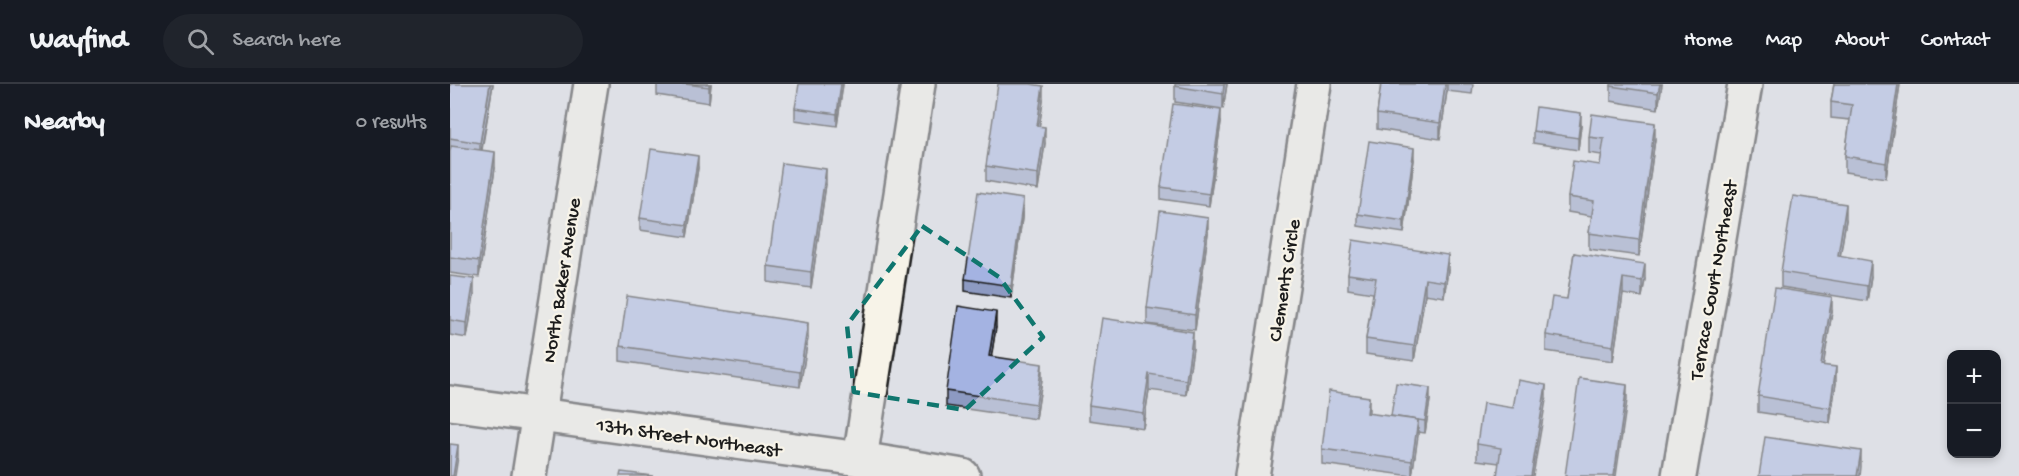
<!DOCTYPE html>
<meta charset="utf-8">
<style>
body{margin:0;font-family:"Gochi Hand",sans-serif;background:#20242c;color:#f1f3f6}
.controls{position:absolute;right:18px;bottom:18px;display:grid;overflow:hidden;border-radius:12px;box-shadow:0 3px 9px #0003}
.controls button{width:54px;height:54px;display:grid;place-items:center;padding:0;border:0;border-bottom:2px solid #363941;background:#171b24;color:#f1f3f6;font:30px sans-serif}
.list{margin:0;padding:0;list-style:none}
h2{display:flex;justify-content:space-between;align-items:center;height:78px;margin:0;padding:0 24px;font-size:26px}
h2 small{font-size:20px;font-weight:400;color:#9ea1a6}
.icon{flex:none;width:33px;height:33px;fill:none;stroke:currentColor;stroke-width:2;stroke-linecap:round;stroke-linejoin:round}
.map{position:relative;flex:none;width:1569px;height:392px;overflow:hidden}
header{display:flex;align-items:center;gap:36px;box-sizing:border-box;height:84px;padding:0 30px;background:#171b24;border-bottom:2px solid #363941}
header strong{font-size:28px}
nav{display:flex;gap:33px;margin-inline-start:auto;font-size:21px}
.search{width:420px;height:54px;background:#20242c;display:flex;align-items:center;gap:15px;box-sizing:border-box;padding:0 21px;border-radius:33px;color:#9ea1a6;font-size:22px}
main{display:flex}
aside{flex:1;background:#171b24}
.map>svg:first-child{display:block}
</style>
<header>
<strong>Wayfind</strong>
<div class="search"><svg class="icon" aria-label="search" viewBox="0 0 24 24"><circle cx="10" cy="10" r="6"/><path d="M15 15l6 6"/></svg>Search here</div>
<nav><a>Home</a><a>Map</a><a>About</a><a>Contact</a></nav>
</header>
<main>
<aside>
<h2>Nearby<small>0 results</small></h2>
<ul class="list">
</ul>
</aside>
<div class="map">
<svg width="1569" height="392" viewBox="0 0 1569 392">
<rect width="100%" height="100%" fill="#dee0e6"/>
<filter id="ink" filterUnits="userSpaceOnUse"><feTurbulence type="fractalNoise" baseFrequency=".0167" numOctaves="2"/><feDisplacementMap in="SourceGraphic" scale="12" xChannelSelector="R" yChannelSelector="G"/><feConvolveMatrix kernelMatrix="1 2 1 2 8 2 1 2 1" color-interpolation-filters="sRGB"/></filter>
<g filter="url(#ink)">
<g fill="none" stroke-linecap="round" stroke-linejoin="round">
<defs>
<g id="minor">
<polyline points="89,331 410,375 513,392"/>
<polyline points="410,375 468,0"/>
<polyline points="802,392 864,0"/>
<polyline points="1229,392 1295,0"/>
</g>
<polyline id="tertiary" points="0,319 89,331"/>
<polyline id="secondary" points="79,392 141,0"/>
</defs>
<use href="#minor" stroke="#1c1c1c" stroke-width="38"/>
<use href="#tertiary" stroke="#1c1c1c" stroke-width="38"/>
<use href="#secondary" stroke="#1c1c1c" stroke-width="38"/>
<use href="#minor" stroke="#f7f3e8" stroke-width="33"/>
<use href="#tertiary" stroke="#f7f3e8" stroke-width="33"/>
<use href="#secondary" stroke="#f7f3e8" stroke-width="33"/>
</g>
<g fill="#8d9ac2" stroke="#1c1c1c" stroke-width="1.5">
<polygon points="0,0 43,0 32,66 45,84 29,193 0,189"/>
<polygon points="207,0 261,0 259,19 207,11"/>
<polygon points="393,0 387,42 345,36 345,24"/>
<polygon points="777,0 773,25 725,18 725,2"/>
<polygon points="931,0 1023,0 1022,10 997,7 990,55 927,45 927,30"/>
<polygon points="1212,0 1208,25 1161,17 1161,2"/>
<polygon points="1384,0 1450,0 1436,94 1395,88 1395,72 1400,36 1381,34 1381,18"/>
<polygon points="593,17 589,43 595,59 588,106 536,97 536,82"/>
<polygon points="771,38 759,122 711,115 711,103"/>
<polygon points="1131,41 1128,66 1083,59 1083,47"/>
<polygon points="1139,53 1205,55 1189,172 1139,165 1139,149 1142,132 1118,128 1118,113 1150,81 1152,71 1139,69"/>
<polygon points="964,76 954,149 908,142 908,130"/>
<polygon points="248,84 237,153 190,146 190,134"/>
<polygon points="376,100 361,204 318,198 318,182"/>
<polygon points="573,127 561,214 515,207 515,195"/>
<polygon points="1396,136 1390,172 1421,192 1417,217 1331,203 1331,188"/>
<polygon points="758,149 745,246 697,240 697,224"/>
<polygon points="1124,169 1195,195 1192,213 1173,210 1163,277 1096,267 1096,251 1117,215"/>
<polygon points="998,186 994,213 975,210 964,277 916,270 916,255 923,209 898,205 898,190"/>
<polygon points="0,192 24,211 17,254 0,251"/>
<polygon points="1382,228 1373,281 1386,299 1380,339 1308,328 1308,312"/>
<polygon points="546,243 541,273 592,295 586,335 496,322 496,307"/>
<polygon points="358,254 350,303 170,277 170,262"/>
<polygon points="743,264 736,311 699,306 693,344 639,336 639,321"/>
<polygon points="980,316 975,349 968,348 962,392 872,380 872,365 919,330 941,333"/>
<polygon points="1096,316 1049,379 1027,376 1027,360 1063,324"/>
</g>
<g fill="#737d9e" stroke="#1c1c1c" stroke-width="1.5">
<polygon points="40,0 43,0 30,74 30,59"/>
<polygon points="259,0 261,0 259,19"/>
<polygon points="391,0 393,0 387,42 387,30"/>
<polygon points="774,0 777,0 773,25 773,10"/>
<polygon points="995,0 997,0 997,7 990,55 990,39"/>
<polygon points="1210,0 1212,0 1208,25 1208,9"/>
<polygon points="1448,0 1450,0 1436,94 1436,79"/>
<polygon points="593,2 593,17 587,58 587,42"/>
<polygon points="771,26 771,38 759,122 759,110"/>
<polygon points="1131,29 1131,41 1128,66 1128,54"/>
<polygon points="1205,39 1205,55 1189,172 1189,156"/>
<polygon points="595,43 595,59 588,106 588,90"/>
<polygon points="964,64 964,76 954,149 954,137"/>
<polygon points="45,68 45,84 29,193 29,177"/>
<polygon points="248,72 248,84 237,153 237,141"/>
<polygon points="376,85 376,100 361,204 361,188"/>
<polygon points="573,115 573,127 561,214 561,202"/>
<polygon points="1396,120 1396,136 1388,186 1388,171"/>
<polygon points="758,134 758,149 745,246 745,231"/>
<polygon points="998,171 998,186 994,213 994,198"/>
<polygon points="1421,177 1421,192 1417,217 1417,202"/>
<polygon points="1195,180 1195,195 1192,213 1192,197"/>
<polygon points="1173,194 1173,210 1163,277 1163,262"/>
<polygon points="24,195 24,211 17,254 17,239"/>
<polygon points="975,195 975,210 964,277 964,262"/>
<polygon points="1382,213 1382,228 1371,296 1371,281"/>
<polygon points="546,228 546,243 539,288 539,272"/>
<polygon points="358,239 358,254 350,303 350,288"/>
<polygon points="743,248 743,264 736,311 736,296"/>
<polygon points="592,280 592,295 586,335 586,320"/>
<polygon points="1386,283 1386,299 1380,339 1380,324"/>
<polygon points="699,290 699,306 693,344 693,329"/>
<polygon points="1096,301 1096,316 1083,392 1081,392"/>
<polygon points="1177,301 1177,316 1166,392 1164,392"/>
<polygon points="980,304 980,316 975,349 975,337"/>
<polygon points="919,313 919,328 917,345 917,329"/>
<polygon points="968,336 968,352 962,392 962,377"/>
<polygon points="8,361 8,373 5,392 3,392"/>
<polygon points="1411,367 1411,383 1410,392 1407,392"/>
</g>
<g fill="#a4b3e2" stroke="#1c1c1c" stroke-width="1.5">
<polygon points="0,0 40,0 30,59 0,54"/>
<polygon points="235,0 259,0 259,3"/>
<polygon points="349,0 391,0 387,30 345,24"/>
<polygon points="548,0 580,0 593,2 587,42 595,43 588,90 536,82"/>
<polygon points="725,0 774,0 773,10 725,2"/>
<polygon points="931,0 995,0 990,39 927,30"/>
<polygon points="1161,0 1210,0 1208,9 1161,2"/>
<polygon points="1384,0 1448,0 1436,79 1395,72 1402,21 1381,18"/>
<polygon points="723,20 771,26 759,110 711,103"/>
<polygon points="1086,23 1131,29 1128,54 1083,47"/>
<polygon points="1142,30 1205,39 1189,156 1139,149 1144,117 1118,113 1123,77 1150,81 1154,55 1139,53"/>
<polygon points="919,57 964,64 954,137 908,130"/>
<polygon points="1,62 45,68 29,177 0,173 0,68"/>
<polygon points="201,65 248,72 237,141 190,134"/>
<polygon points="332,79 376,85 361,188 318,182"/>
<polygon points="528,108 573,115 561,202 515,195"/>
<polygon points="1343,112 1396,120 1388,171 1421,177 1417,202 1331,188"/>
<polygon points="710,127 758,134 745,231 697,224"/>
<polygon points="903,156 998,171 994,198 975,195 964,262 916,255 926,194 898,190"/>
<polygon points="1124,169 1195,180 1192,197 1173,194 1163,262 1096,251 1102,213 1117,215"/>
<polygon points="0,192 24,195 17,239 0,236"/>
<polygon points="1325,204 1382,213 1371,281 1386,283 1380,324 1308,312"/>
<polygon points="177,212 358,239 350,288 170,262"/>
<polygon points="508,222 546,228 539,272 592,280 586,320 496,307"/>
<polygon points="652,234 743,248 736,296 699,290 693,329 639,321"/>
<polygon points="1129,294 1177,301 1164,392 1115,392"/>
<polygon points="1068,296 1096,301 1081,392 1047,392 1051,364 1027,360 1033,319 1063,324"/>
<polygon points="946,299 980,304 975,337 941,332"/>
<polygon points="879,307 919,313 917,329 968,336 962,377 872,365"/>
<polygon points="1315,353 1411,367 1407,392 1309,392"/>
<polygon points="0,360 8,361 3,392 0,392"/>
<polygon points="171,388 203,392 170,392"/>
</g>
</g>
<path d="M0 0H1569V392H0ZM 472,142 L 549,193 L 593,253 L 515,326 L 404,308 L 397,241 Z" fill="#dee0e6" fill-opacity=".55" fill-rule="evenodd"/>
<path fill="none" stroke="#0f766e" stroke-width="4.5" stroke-dasharray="12 8" stroke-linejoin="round" d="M 472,142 L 549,193 L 593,253 L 515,326 L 404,308 L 397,241 Z"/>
<g text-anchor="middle" stroke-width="4.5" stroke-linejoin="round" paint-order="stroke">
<g font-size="20" fill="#1c1c1c" stroke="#f7f3e8">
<text transform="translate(110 196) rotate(-81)" y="7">North Baker Avenue</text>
<text transform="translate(833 196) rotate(-81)" y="7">Clements Circle</text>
<text transform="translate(1262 196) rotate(-80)" y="7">Terrace Court Northeast</text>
<text transform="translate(239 352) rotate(8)" y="7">13th Street Northeast</text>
</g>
</g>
</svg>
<div class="controls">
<button>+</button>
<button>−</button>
</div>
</div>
</main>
